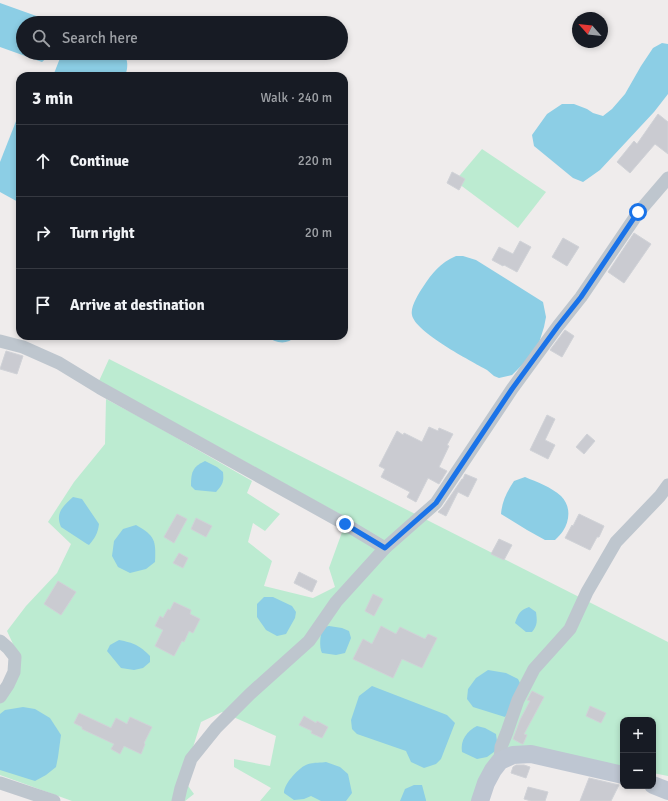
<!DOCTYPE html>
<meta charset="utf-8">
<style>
body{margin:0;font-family:Signika,sans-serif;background:#20242c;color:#f1f3f6}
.controls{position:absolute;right:12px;bottom:12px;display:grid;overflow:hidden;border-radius:8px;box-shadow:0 2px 6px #0003}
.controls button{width:36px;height:36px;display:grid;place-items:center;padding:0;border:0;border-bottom:1px solid #363941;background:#171b24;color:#f1f3f6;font:20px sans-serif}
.compass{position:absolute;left:572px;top:12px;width:36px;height:36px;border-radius:50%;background:#171b24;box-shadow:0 2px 6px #0003;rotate:297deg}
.stop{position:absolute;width:12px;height:12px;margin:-9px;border:3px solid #1a73e8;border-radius:50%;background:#fff}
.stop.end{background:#1a73e8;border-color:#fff;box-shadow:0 1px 4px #0008}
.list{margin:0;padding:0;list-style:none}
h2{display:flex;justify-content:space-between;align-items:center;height:52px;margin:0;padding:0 16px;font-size:17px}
h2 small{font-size:13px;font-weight:400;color:#9ea1a6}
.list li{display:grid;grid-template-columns:26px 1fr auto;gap:12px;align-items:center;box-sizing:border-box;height:72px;padding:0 16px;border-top:1px solid #363941}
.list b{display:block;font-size:15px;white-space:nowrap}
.list em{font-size:13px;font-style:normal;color:#9ea1a6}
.icon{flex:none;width:22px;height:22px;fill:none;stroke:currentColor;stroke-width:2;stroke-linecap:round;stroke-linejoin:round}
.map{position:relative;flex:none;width:668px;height:801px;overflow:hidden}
.search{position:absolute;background:#171b24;box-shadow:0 2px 6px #0003;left:16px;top:16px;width:332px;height:44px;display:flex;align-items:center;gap:10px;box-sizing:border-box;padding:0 14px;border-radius:22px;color:#9ea1a6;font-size:15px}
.panel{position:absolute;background:#171b24;box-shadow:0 2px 6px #0003;left:16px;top:72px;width:332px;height:268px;border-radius:12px}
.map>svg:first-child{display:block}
</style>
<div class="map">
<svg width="668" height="801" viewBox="0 0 668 801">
<rect width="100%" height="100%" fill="#efecec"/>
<g fill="#bcebd1">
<polygon points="482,149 546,192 518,228 455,181"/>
<polygon points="109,359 668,642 668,776 653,773 653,720 623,720 623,766 515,749 473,801 260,801 271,788 234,767 234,759 270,766 276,736 222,712 201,722 183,779 194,794 185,801 72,801 0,775 0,701 20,659 7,631 26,606 57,573 71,544 48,522 74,482 105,444 106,399 149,422 252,481 247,493 280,514 265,531 253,523 248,542 272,561 264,586 313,598 335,587 329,568 345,524 354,522 99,381"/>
</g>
<g fill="#8ccee5">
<polygon points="0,3 42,18 51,23 23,23 23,53 52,53 42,62 0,47"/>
<polygon points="662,43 668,44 668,94 654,112 600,170 583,182 573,178 534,146 532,135 547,114 562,104 574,104 587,109 593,113 603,116 612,109 625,94 641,66 653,48"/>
<path d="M 62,53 L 122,53 C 129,59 128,68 125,76 L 53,76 Z"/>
<polygon points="20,111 20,203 0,192 0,162"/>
<path d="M 456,256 L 463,256 L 476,260 L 543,302 L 546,317 L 544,327 L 538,346 L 527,360 L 512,375 L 499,378 L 494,376 L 487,370 C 471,361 415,332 412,315 C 410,307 419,293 423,287 C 432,273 440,263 456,256 Z"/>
<path d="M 266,336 L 296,336 C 286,346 276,343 266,336 Z"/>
<path d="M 205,461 L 217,467 L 223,472 C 224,482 223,484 216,492 L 195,490 L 191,486 C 191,473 192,467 205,461 Z"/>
<path d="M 525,477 C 537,482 551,487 561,496 C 571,506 570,520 563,531 C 561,534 558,537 555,540 L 545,540 L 527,530 L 501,514 C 502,501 507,492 514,481 Z"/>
<path d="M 73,497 L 82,499 L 99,524 C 98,533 95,538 89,545 L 87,544 L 61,527 C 55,513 63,506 73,497 Z"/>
<path d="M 136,525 C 155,536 156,540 155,562 L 146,569 L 130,573 L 118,567 L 112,556 L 114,541 L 123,529 Z"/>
<polygon points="264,597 273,597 292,606 296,612 295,618 286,634 277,636 266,630 257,617 257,604"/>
<path d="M 529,607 L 536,612 C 537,620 538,625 532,632 L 526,632 L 515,623 C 518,614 520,610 529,607 Z"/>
<path d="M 329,626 L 342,628 L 349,631 L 351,638 L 345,653 L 336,655 L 322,653 C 319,647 320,634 323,629 C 325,626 326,627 329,626 Z"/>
<path d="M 119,640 C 134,643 139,645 150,656 L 150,662 L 143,668 L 134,670 L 121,668 L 107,651 L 110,645 Z"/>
<polygon points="488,670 506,673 518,679 522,687 510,710 505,717 473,707 467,699 468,689 476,678"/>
<polygon points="372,686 447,715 455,723 441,759 436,764 424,768 411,762 406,751 357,734 352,729 351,720 359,696"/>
<polygon points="23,707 35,709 50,718 61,735 58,757 56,767 46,775 35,781 0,770 0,714 5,710"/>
<path d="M 477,726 L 485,728 L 496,734 L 498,749 L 487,757 L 477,759 L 462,752 C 460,740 467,731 477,726 Z"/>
<path d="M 326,762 L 340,767 L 348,774 L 352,793 L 346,801 L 321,801 L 311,796 L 304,799 L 294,800 L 284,793 C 284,784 297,770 304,766 C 310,762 320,763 326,762 Z"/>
<polygon points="414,785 422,785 426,800 426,801 400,801 405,789"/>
</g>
<g fill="#cacbd1" stroke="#d0d2d7">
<polygon points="658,114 668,122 668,154 655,144 630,173 617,162 634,141 637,144"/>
<polygon points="452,172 465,179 459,190 447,183"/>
<polygon points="634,233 651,244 624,283 608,272"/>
<polygon points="563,238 579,247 567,266 552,257"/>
<polygon points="520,241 531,247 517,272 504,265 503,266 492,260 499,247 513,254"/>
<polygon points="565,330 574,336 562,357 550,350"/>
<polygon points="6,351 23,356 17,374 0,369"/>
<polygon points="547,415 555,419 545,440 555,445 548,459 530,450"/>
<polygon points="429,427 438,431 439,428 453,434 447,445 449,446 439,467 447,471 439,484 428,478 416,502 407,497 410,492 381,477 385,469 379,466 397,431 403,435 404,433 422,442"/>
<polygon points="587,434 595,441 584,454 576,447"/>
<polygon points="465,474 477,479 468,497 458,492 446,516 438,512 443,507 462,479 463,479"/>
<polygon points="177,514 187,519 174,543 164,537"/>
<polygon points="579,514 604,526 599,537 597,537 590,550 565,538 572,525 573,526"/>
<polygon points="196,518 212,526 206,537 191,529"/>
<polygon points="499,539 512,545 504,560 491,554"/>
<polygon points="179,553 188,558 183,568 173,563"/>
<polygon points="299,572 317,581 312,592 294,583"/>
<polygon points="58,581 76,592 61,615 44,604"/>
<polygon points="373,594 383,599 374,616 365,611"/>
<polygon points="174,602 191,610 190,614 200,619 193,633 189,631 184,642 182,641 174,656 155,646 163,630 155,626 160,616 163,618 168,609 170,610"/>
<polygon points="381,626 396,634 400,627 425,639 428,634 437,638 422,668 402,659 393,678 353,659 363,639 372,644"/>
<polygon points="532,691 544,697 524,734 527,735 523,744 522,744 513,739 520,720 530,701 527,700"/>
<polygon points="590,706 606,713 601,723 586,716"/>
<polygon points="79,713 111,728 116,718 127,724 130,717 152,727 144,743 145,744 141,754 124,746 120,754 111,749 114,744 82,729 82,727 74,723"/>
<polygon points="304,716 316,723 317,721 328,727 322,738 311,733 312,731 299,725"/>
<polygon points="516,765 524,765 530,767 526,778 511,773 513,767"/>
<polygon points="589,778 619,785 611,801 580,801"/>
<polygon points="528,787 548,792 545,801 531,801 524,799"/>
</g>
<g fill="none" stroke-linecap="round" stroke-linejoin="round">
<g stroke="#bec6ce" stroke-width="13">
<polyline points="0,341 23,347 59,363 100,388 345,524 385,548"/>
<polyline points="0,641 8,648 15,657 14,672 8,685 0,697"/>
<polyline points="500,761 501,747 507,732 518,700 534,669 570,629 587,592 616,542 660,496 668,485"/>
<polyline points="0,783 54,801"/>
<polyline points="178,801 181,788 191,759 216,728 250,694 309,641 336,602 385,548 436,503 512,389 558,326 581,297 638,213 668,178"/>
</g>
<g stroke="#bec6d2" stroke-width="18">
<polyline points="653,785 668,791"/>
<polyline points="480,801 486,783 493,770 500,761 513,755 531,754 623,775"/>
</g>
</g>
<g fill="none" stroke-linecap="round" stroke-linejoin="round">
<polyline stroke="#1a73e8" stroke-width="5" points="345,524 385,548 436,503 512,389 558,326 581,297 638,212"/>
</g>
</svg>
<div class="controls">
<button>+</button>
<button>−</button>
</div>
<svg class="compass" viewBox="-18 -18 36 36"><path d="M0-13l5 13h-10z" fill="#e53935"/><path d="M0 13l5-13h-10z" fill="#9ea1a6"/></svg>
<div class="stop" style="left:638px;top:212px"></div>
<div class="stop end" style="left:345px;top:524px"></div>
<div class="search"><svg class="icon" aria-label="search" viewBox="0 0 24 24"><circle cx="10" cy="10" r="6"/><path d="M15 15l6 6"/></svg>Search here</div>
<section class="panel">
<h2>3 min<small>Walk · 240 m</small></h2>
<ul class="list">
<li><svg class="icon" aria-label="ahead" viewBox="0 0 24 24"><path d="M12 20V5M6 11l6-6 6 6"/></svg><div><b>Continue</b></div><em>220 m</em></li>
<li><svg class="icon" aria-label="right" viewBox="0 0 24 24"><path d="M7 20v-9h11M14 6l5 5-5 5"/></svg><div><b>Turn right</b></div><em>20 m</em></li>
<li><svg class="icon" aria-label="arrive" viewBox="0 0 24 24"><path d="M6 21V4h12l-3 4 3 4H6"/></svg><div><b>Arrive at destination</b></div></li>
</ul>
</section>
</div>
